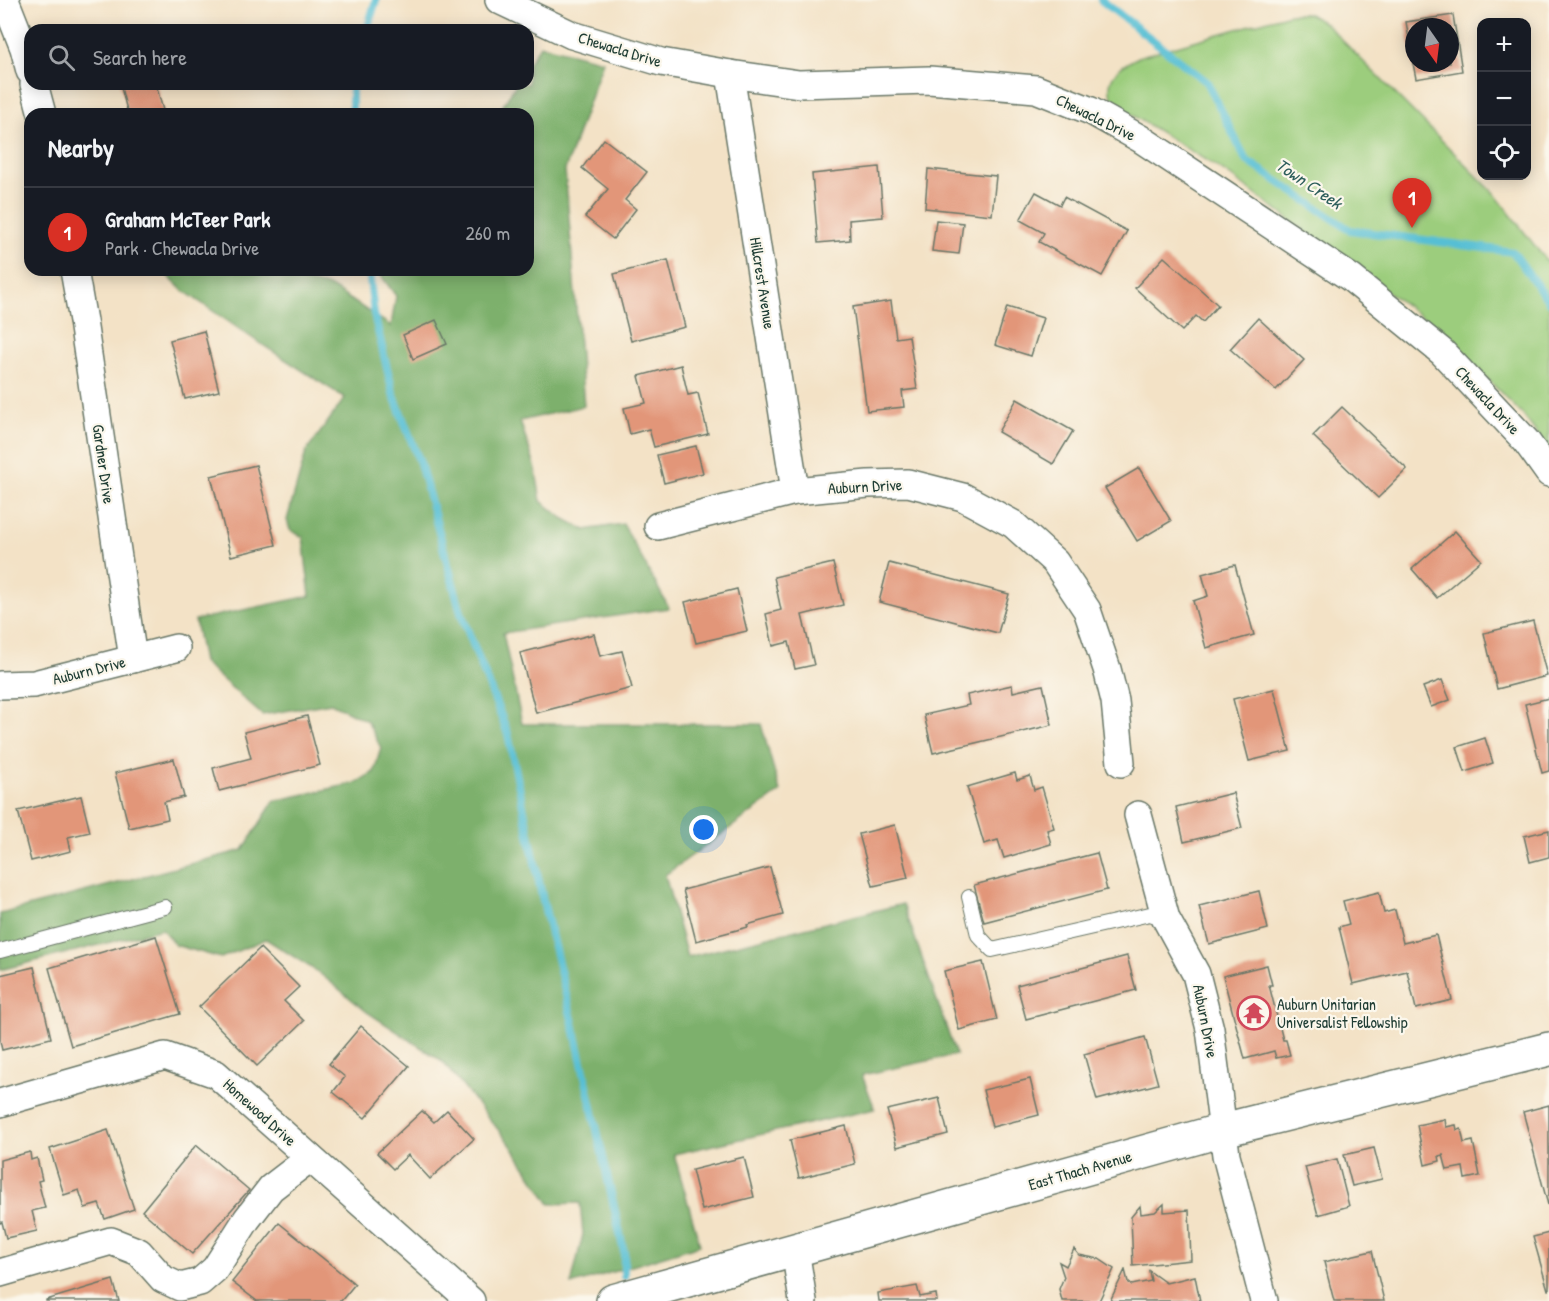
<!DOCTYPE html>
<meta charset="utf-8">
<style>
body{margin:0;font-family:"Patrick Hand",sans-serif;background:#242831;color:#f1f3f6}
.controls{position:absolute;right:18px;top:18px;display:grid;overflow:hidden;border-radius:12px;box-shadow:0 3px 15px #0003}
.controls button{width:54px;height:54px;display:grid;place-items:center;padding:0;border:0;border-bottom:2px solid #363941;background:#171b24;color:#f1f3f6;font:30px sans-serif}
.compass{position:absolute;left:1405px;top:18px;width:54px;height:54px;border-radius:50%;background:#171b24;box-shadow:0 3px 15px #0003;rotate:166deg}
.you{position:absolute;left:704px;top:830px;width:21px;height:21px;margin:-15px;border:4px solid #fff;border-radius:50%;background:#1a73e8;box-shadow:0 0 0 9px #1a73e833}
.badge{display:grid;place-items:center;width:39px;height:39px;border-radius:50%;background:#d93025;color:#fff;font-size:20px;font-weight:700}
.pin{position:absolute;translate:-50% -50px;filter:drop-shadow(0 2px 3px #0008)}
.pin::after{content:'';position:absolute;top:32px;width:21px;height:18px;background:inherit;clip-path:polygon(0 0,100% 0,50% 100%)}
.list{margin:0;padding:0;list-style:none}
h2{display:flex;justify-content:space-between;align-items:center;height:78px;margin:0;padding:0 24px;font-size:26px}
h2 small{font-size:20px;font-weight:400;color:#9ea1a6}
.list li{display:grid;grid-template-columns:39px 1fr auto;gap:18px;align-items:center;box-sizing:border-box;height:90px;padding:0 24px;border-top:2px solid #363941}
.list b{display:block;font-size:22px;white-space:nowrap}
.list p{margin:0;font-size:20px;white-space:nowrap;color:#9ea1a6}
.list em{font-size:20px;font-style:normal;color:#9ea1a6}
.icon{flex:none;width:33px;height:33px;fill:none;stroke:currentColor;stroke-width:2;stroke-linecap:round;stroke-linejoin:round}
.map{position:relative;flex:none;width:1549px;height:1301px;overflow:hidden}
.search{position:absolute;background:#171b24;box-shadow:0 3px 15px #0003;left:24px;top:24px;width:510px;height:66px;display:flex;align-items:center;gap:15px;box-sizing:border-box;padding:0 21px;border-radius:18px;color:#9ea1a6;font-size:22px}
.panel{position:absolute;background:#171b24;box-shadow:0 3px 15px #0003;left:24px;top:108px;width:510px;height:168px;border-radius:18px}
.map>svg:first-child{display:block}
</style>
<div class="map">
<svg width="1549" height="1301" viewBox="0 0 1549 1301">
<rect width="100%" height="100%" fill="#fbf7ec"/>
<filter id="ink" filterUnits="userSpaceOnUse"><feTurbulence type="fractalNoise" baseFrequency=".0167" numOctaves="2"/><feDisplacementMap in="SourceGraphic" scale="12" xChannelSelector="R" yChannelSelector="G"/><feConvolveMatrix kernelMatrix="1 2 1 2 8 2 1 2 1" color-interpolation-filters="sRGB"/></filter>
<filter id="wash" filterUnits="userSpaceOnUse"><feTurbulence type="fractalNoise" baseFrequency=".008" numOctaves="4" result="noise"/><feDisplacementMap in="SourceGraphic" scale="24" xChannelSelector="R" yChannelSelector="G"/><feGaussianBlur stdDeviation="1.35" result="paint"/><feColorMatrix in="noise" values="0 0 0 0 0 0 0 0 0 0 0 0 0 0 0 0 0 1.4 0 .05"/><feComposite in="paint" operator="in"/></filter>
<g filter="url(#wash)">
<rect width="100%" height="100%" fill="#f3e2c6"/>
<path fill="#9ccd7d" stroke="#5e8558" stroke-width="1.5" d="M 1290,14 L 1309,14 L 1326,24 L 1494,193 L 1549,264 L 1549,450 L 1523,415 L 1438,329 L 1225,172 L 1116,105 C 1114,101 1110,95 1110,91 C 1108,72 1126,63 1141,56 Z"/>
<polygon fill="#7db06c" stroke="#4e7650" stroke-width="1.5" points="540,45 603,61 565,170 584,406 520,421 535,466 541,501 563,518 585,530 623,524 669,608 503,633 522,724 761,724 780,792 665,875 687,957 903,904 956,1055 862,1075 875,1109 674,1154 700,1245 571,1285 583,1234 580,1203 550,1204 510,1144 442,1061 367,1012 318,972 266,939 221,958 175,945 162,929 0,970 0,914 243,850 274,801 356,783 374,772 381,748 367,721 331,703 262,715 203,662 195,620 310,596 303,537 290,530 287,520 306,452 345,398 255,340 181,289 162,270 263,270 268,273 331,287 391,326 396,296 377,270 528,270 528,114 498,114 516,84 528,84 528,64"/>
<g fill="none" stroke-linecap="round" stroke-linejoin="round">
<g stroke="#57bfd4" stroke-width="8">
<polyline points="1101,0 1207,82 1246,160 1350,230 1513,252 1549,302"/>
<polyline points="367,30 376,0"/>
<polyline points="352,114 352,84"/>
<polyline points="369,270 374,314 393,393 420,463 462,616 508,734 543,901 577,1040 624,1252 624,1276"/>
</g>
</g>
<g id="blocks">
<g fill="#e29679">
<polygon points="1453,15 1462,71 1416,79 1413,63 1450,63 1450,27 1414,27 1414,61 1413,61 1406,22"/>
<polygon points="120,84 156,84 164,114 128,114"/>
<polygon points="604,139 647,172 625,200 636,209 613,239 585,217 608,189 582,168"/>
<polygon points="879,167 883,217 849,220 850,240 818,243 812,174"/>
<polygon points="928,169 996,176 992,215 925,208"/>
<polygon points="1036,192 1060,205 1064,197 1127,231 1102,276 1039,242 1044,233 1020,220"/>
<polygon points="936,220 963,223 959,254 932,251"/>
<polygon points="1164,257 1218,305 1203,322 1196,316 1182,331 1135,288"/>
<polygon points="668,260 685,327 631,341 614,274"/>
<polygon points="891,301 896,338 909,336 917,389 902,391 904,407 867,411 853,307"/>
<polygon points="1007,307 1043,318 1031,356 995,345"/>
<polygon points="1258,318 1304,360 1276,390 1230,349"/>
<polygon points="436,320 447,344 413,359 403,335"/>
<polygon points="204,331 219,391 185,399 170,340"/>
<polygon points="681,365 688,395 698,393 708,434 654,447 649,429 630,434 624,408 646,403 639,376"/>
<polygon points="1017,399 1073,431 1053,464 998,432"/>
<polygon points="1342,407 1407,469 1378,498 1313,436"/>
<polygon points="696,446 703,473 664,483 657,455"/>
<polygon points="256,465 276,545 231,556 211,476"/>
<polygon points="1139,468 1171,521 1137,541 1105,488"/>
<polygon points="1455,531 1481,560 1437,598 1412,569"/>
<polygon points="833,563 843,605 802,615 814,665 795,669 789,642 773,646 766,614 781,610 774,577"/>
<polygon points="889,563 1009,594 998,633 879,602"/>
<polygon points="1235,565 1254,635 1206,648 1193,601 1208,596 1202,574"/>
<polygon points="737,589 747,631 696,643 685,602"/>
<polygon points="1533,621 1547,676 1497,689 1484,633"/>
<polygon points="594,634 600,656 622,651 632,688 536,713 520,653"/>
<polygon points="1442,680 1450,700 1431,707 1423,687"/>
<polygon points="1012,685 1013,692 1043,685 1052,725 933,753 924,715 969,705 967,695"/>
<polygon points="1274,689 1290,751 1249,761 1233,699"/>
<polygon points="1549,698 1549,771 1542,773 1525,704"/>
<polygon points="307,716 320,765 219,791 213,768 251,758 244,732"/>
<polygon points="1485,738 1493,763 1465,772 1457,747"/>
<polygon points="174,759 184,797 164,802 168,819 129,828 115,773"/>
<polygon points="1015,773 1017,780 1030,776 1034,790 1042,787 1054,828 1047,830 1051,844 1004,858 998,840 984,844 967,787"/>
<polygon points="1233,793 1242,828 1184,842 1176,807"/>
<polygon points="81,796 90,832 68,837 71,851 31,861 18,811"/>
<polygon points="895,825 908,878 873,886 859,834"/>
<polygon points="1549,830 1549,857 1530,862 1524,836"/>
<polygon points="1097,853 1107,890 984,922 974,885"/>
<polygon points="770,867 783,915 747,925 748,927 696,941 683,890"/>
<polygon points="1259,891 1268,929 1209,944 1199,906"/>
<polygon points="1379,892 1384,913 1395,910 1403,943 1436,935 1452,1000 1416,1009 1407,971 1353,984 1339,927 1349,924 1343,901"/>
<polygon points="156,936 180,1014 71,1046 49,968"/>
<polygon points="260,948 299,987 284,1001 304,1021 257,1066 199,1007"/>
<polygon points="1127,956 1136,990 1026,1019 1017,985"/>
<polygon points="983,962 997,1020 959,1030 944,971"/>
<polygon points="1267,965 1272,985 1269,985 1283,1040 1286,1040 1290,1055 1276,1058 1274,1051 1245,1059 1223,976"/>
<polygon points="34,967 51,1038 2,1050 0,1041 0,975"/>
<polygon points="361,1026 409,1066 365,1118 333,1092 345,1077 329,1064"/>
<polygon points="1145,1037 1158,1084 1097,1100 1084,1054"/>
<polygon points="1030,1079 1039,1115 992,1127 983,1090"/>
<polygon points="939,1098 948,1134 897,1147 887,1110"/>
<polygon points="1549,1105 1549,1205 1548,1205 1523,1112"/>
<polygon points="447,1110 474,1139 430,1179 408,1155 393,1169 377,1153 422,1111 434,1122"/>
<polygon points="1445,1119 1446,1127 1456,1125 1457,1130 1461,1129 1464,1143 1473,1141 1480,1176 1465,1179 1463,1167 1447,1170 1443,1155 1439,1156 1440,1161 1425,1165 1417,1125"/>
<polygon points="846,1126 855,1164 799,1178 790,1140"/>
<polygon points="108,1130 134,1209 105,1219 99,1204 85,1208 79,1190 64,1195 50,1149"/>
<polygon points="196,1145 249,1190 192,1254 142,1211"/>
<polygon points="1374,1148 1382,1179 1352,1186 1344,1155"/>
<polygon points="30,1152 31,1160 37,1158 42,1180 38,1181 45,1208 32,1211 37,1231 6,1238 2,1222 0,1223 0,1160"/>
<polygon points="744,1157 754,1197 702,1210 692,1170"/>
<polygon points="1337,1159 1349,1206 1318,1215 1305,1167"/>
<polygon points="1164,1204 1164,1212 1189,1210 1191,1260 1133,1266 1131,1217 1140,1206 1141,1214 1155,1212"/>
<polygon points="279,1223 355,1284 341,1301 257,1301 232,1282"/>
<polygon points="1549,1233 1549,1290 1548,1290 1533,1237"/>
<polygon points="1074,1249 1079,1255 1099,1259 1114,1269 1099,1301 1062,1301 1059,1289 1064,1277 1059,1262 1066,1266"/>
<polygon points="1372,1251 1384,1301 1334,1301 1324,1262"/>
<polygon points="1125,1270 1128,1282 1132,1285 1151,1281 1149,1271 1166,1283 1195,1276 1200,1301 1110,1301"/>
<polygon points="113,1280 119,1301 46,1301 46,1300"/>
<polygon points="917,1286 920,1297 936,1294 937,1301 879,1301 878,1293"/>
</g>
</g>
</g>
<g filter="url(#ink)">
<use href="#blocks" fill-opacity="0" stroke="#697767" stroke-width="1.5"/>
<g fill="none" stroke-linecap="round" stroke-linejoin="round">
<defs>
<g id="service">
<polyline points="969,897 978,935 992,950 1150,914 1166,919"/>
<polyline points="0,951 165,907"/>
</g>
<g id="minor">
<polyline points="5,0 24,48 30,71"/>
<polyline points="499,0 572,35 661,62 730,74 799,84 929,80 1036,89 1091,111 1141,139 1351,278 1442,352 1526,441 1549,473"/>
<polyline points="730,74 795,491"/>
<polyline points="34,84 42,114"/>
<polyline points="74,270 83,321 133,659"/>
<polyline points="658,526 795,491 868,484 908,483 963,497 1013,524 1055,562 1087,610 1107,669 1115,701 1121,763"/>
<polyline points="0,685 34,684 176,648"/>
<polyline points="1138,815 1166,919 1196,974 1210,1029 1226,1155 1264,1301"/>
<polyline points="0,1103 165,1056 216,1074 471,1301"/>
<polyline points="795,1249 803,1301"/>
<polyline points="0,1273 111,1241 139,1252 163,1279 180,1287 200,1282 215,1269 247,1219 271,1188 310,1158"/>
</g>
<polyline id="tertiary" points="613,1301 1223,1130 1549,1049"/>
</defs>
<use href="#service" stroke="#697767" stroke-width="16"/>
<use href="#minor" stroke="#697767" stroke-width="30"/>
<use href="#tertiary" stroke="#697767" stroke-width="36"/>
<use href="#service" stroke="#fff" stroke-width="14"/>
<use href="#minor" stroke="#fff" stroke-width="27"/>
<use href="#tertiary" stroke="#fff" stroke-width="33"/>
</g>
</g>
<defs>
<symbol id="temple-ring" viewBox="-11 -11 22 22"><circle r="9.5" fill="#fbf7ec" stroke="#d1495b" stroke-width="1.5"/><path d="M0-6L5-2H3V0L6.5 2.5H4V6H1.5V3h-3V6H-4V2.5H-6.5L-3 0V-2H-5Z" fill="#d1495b"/></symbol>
</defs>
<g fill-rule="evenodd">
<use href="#temple-ring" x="1235" y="994" width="38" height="38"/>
</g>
<g text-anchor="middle" stroke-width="4.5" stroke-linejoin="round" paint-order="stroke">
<g font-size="16" fill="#1f3d34" stroke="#fbf7ec">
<text transform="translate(620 49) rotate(17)" y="6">Chewacla Drive</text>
<text transform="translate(1096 117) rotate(26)" y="6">Chewacla Drive</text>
<text transform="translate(763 283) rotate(81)" y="6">Hillcrest Avenue</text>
<text transform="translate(1488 400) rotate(47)" y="6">Chewacla Drive</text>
<text transform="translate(104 464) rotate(82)" y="6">Gardner Drive</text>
<text transform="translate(865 486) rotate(-3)" y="6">Auburn Drive</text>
<text transform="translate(89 670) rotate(-14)" y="6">Auburn Drive</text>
<text transform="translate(1206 1021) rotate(79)" y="6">Auburn Drive</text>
<text transform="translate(260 1112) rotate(42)" y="6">Homewood Drive</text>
<text transform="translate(1080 1170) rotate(-16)" y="6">East Thach Avenue</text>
</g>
<g font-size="16" fill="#1f3d34" stroke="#fbf7ec" text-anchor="start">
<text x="1277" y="1010">Auburn Unitarian<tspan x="1277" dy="18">Universalist Fellowship</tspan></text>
</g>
<g font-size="18" font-style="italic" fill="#2d5e5c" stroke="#fbf7ec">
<text transform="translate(1309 184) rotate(34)" y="6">Town Creek</text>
</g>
</g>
</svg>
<div class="controls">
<button>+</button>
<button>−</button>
<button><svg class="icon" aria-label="locate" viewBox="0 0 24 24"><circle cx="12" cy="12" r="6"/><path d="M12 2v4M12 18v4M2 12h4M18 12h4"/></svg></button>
</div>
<svg class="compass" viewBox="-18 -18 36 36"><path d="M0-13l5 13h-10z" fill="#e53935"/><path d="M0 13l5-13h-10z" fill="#9ea1a6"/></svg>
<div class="you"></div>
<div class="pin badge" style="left:1412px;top:228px">1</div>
<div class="search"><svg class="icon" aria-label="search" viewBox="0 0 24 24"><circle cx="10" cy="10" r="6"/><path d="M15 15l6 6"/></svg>Search here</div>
<section class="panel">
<h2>Nearby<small></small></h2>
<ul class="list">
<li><span class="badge">1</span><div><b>Graham McTeer Park</b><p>Park · Chewacla Drive</p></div><em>260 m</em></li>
</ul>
</section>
</div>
